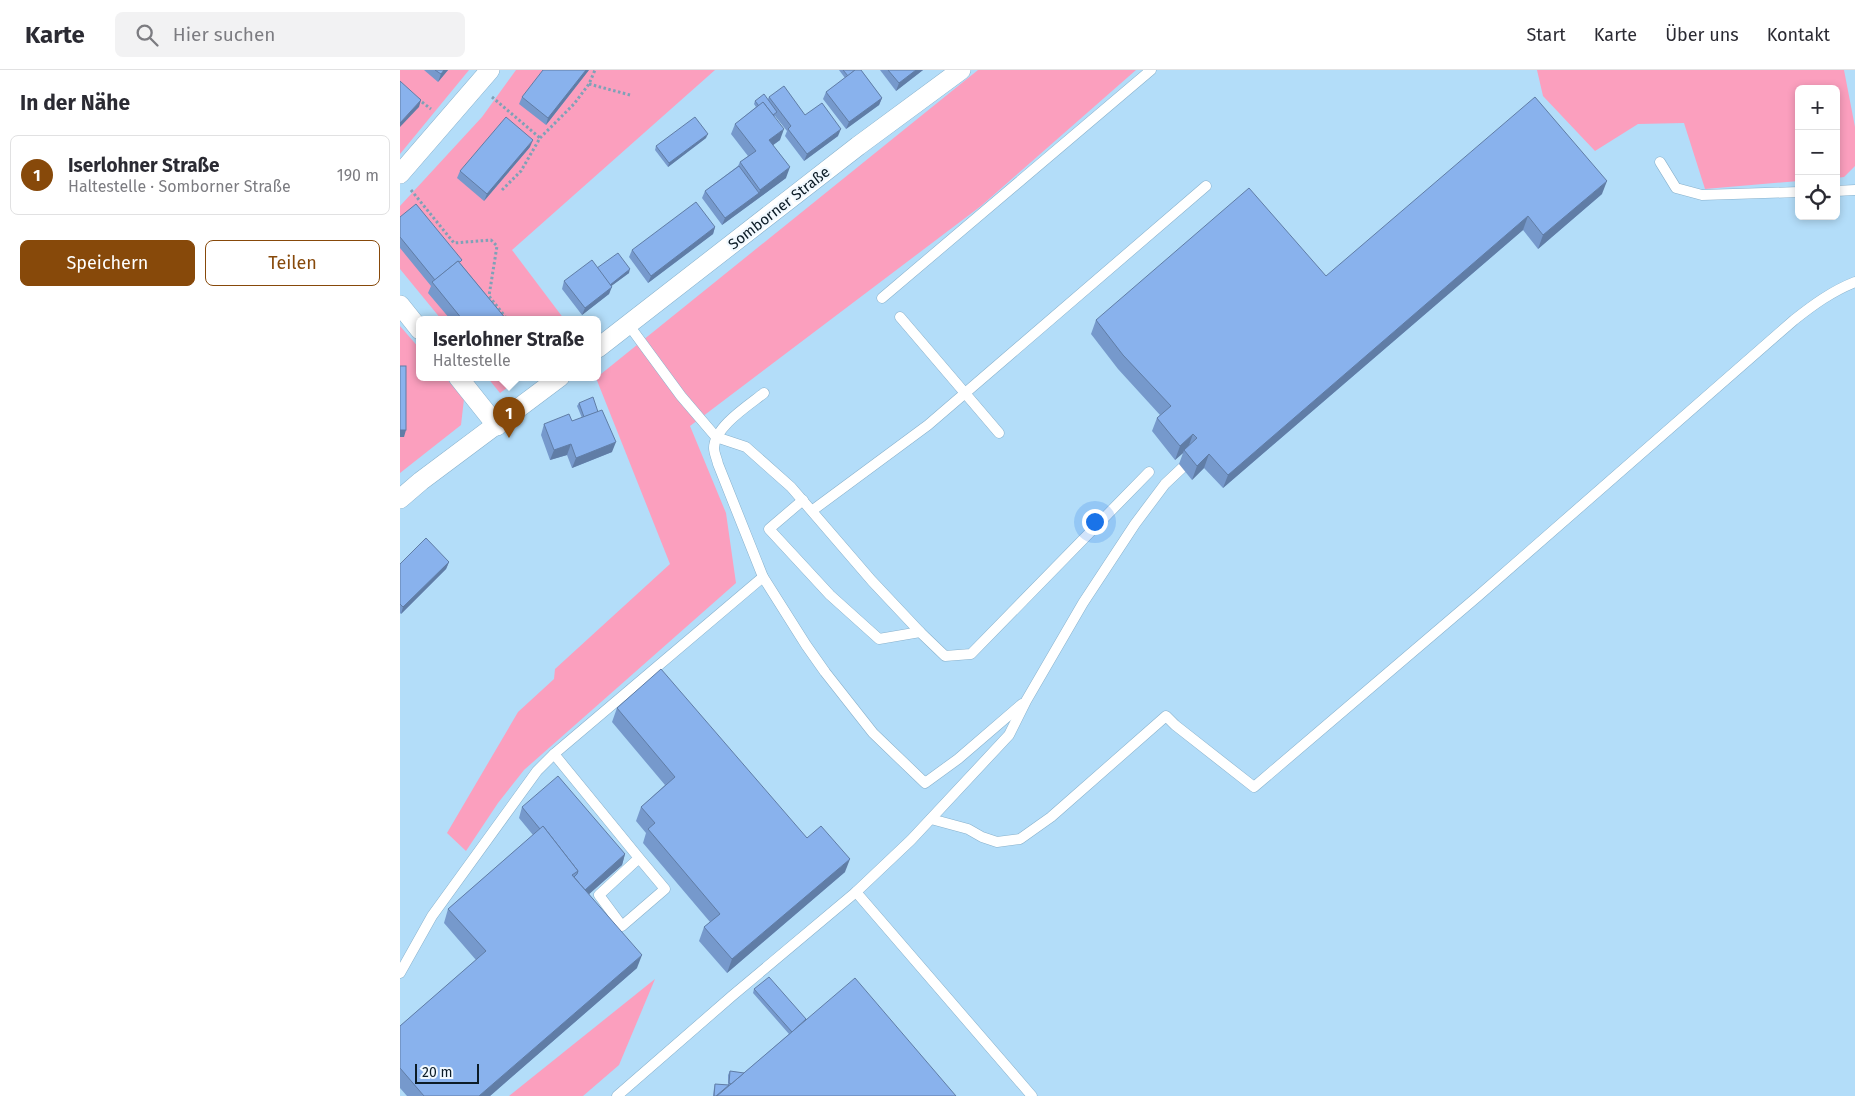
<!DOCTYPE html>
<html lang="de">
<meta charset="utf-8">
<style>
body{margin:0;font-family:"Fira Sans",sans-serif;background:#f2f2f3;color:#2b2b33}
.controls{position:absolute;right:15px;top:15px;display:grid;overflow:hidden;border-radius:8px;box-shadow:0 2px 8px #0003}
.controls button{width:45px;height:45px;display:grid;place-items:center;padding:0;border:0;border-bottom:1px solid #e1e1e2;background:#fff;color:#2b2b33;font:25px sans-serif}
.scale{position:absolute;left:15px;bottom:12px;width:64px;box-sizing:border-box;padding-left:5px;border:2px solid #0c1c27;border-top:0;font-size:14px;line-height:18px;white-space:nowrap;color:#0c1c27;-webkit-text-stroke:4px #f1f9ff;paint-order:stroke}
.you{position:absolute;left:694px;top:451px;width:18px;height:18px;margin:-12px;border:4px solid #fff;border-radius:50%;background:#1a73e8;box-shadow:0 0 0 8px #1a73e833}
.badge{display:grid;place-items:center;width:32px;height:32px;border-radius:50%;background:#87490a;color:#fff;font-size:16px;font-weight:700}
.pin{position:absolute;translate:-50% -41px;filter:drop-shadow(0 1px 2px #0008)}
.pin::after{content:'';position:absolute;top:26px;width:18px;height:15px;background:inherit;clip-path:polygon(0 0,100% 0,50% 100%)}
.popup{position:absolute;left:16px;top:246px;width:185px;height:65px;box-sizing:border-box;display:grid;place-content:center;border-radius:8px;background:#fff;filter:drop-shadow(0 1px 4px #0005);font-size:16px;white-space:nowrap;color:#7c7c81}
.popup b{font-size:19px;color:#2b2b33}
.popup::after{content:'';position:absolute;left:50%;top:100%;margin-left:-10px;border:10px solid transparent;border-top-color:#fff}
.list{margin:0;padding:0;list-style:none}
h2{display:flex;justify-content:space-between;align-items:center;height:65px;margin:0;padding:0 20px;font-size:21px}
h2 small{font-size:16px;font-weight:400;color:#7c7c81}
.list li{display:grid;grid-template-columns:32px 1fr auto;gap:15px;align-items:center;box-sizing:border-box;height:80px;margin:0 10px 10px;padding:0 10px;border:1px solid #e1e1e2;border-radius:8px}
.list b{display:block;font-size:19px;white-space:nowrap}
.list p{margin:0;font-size:16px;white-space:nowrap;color:#7c7c81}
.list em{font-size:16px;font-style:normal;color:#7c7c81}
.actions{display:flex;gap:10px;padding:15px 20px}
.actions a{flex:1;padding:11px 0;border:1px solid #87490a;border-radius:8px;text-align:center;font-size:18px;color:#87490a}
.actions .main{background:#87490a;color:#fff}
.icon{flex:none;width:28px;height:28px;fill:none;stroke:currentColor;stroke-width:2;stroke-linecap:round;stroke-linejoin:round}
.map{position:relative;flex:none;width:1455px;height:1026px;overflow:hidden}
header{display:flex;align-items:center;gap:30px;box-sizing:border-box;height:70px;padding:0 25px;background:#fff;border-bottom:1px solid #e1e1e2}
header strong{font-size:24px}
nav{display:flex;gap:28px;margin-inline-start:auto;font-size:18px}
.search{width:350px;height:45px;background:#f2f2f3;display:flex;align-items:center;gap:12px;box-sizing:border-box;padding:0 18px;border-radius:8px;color:#7c7c81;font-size:19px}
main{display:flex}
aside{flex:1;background:#fff}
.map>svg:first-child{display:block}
</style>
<header>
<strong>Karte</strong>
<div class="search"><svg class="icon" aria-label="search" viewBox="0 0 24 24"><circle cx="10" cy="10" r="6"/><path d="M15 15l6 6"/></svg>Hier suchen</div>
<nav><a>Start</a><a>Karte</a><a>Über uns</a><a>Kontakt</a></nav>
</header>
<main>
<aside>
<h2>In der Nähe<small></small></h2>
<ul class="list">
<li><span class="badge">1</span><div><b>Iserlohner Straße</b><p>Haltestelle · Somborner Straße</p></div><em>190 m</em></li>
</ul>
<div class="actions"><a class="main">Speichern</a><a>Teilen</a></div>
</aside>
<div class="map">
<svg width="1455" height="1026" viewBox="0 0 1455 1026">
<rect width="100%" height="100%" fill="#b3ddf9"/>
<g fill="#fb9fbe">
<polygon points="0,0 69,0 0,84"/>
<polygon points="116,0 315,0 112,180 164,249 41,249 0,199 0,136 82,47"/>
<polygon points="578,0 736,0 581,136 290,356 326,443 336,513 124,700 98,733 66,781 47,763 118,642 154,609 155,599 270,494 196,308"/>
<polygon points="1137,0 1444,0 1455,57 1455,96 1444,107 1436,108 1436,19 1399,19 1399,111 1305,119 1284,53 1238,54 1195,81 1143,26"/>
<polygon points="0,256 20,279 20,307 45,307 64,329 61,355 0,403"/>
<polygon points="87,307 122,307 100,323"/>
<polygon points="255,909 219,995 183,1026 109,1026"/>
</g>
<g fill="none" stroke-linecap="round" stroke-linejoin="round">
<defs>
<g id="service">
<polyline points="1260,92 1276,118 1302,125 1399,122"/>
<polyline points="1436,121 1455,120"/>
<polyline points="482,228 751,0"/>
<polyline points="500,247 599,363"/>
<polyline points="228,254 281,326 316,367 346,377 391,417 472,511 520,562"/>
<path d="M 364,323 C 349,335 314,357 314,378 C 314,383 317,389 318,394 L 363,507 L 406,575 L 425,602 L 473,663 L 525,713 L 558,689 L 622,634"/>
<polyline points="403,430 369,459 430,525 479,569 520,562 545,586 571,584 749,402"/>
<polyline points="413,440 528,355 806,116"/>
<polyline points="154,684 239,788 199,825 222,856 265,819 239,788"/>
<path d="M 531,749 L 568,759 L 582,767 L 597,772 L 620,769 L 651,747 L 766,646 L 775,655 L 854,717 L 1077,527 L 1394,250 C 1413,235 1432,221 1455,212"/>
<polyline points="456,822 632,1026"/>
<polyline points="0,903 32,846 137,701 154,684 363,507"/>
<polyline points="217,1026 332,926 456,822 511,770 609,665 626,631 683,533 735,454 765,414 782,398"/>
</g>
<g id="minor">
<polyline points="0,104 90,0"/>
<polyline points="0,235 20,260"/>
<polyline points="198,278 458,76 561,0"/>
<polyline points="58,307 97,356"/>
<polyline points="0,429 21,411 160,307"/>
</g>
</defs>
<use href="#service" stroke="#88b1cc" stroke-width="11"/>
<use href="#minor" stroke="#88b1cc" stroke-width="20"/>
<g stroke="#7fa1b7" stroke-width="3" stroke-dasharray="2.5 2.5" stroke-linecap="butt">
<polyline points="189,14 230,25"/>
<polyline points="92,27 140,68"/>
<polyline points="18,29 31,39"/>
<polyline points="11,120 54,173 91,170 97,176 89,226 107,249"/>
<polyline points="102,120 121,101 140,68 174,34 189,14 195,0"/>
</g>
<use href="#service" stroke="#fff" stroke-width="10"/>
<use href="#minor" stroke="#fff" stroke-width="19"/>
</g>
<g fill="#7699cc">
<polygon points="24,0 48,0 38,12"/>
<polygon points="189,0 146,55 119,34 122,27"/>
<polygon points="439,0 461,0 482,28 479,35 446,59 423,29 426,22 445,8"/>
<polygon points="480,0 523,0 496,21"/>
<polygon points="369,27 405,45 438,66 404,91 385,66 387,61 375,46 374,46 380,70 373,75 386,108 322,155 302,128 305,121 338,96 340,92 348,86 331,64 335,54 356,37 354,34 355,31 368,29"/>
<polygon points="306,68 268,97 255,80 256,76"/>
<polygon points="130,77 84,131 57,108 60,101"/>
<polygon points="1202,124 1138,179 1123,160 823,418 804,398 792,410 779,394 783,383 775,390 752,361 757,348 760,345 718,299 691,264 696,250 926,206"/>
<polygon points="0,147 61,194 106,249 50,249 28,223 31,216 0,178"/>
<polygon points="315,157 313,164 248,213 229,187 232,180"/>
<polygon points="197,198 229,203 211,216 209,224 182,245 162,219 164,211"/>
<polygon points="179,333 212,382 172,398 167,385 150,390 141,365 144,354 172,351 182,348 177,336"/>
<polygon points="49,492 46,499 1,544 0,543 0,494"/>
<polygon points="217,638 407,768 445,802 327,903 299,871 304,857 310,852 243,773 246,763 236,751 241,737 265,715 212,652"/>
<polygon points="122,737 225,784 222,795 189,824 237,898 90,1026 7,1026 0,1018 0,956 76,890 44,853 48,839 133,765 119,748"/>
<polygon points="354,919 406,949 556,1026 313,1026 314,1018 315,1014 328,1015 328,1005 330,1001 344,1003 389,964 353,923"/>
</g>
<g fill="#607da6">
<polygon points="44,0 48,0 38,12 41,4"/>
<polygon points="186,0 189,0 146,55 148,48"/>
<polygon points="516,0 523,0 496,21 499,13"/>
<polygon points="482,28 479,35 446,59 449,52"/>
<polygon points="21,30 19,37 0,57 0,53"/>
<polygon points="384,59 380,70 365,81 369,70"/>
<polygon points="441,59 438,66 404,91 407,84"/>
<polygon points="308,64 306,68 268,97 269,93"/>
<polygon points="133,70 130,77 84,131 87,124"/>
<polygon points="390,97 386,108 322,155 325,148 359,123 360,120"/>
<polygon points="1207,111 1202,124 1138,179 1143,165"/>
<polygon points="1128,146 1123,160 823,418 828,405"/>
<polygon points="315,157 313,164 248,213 251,206"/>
<polygon points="230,199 229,203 206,220 207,216"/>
<polygon points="212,217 209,224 182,245 185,238"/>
<polygon points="0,360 6,360 4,367 0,367"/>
<polygon points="793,364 788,378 784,380 783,383 775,390 780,376"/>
<polygon points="216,372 212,382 172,398 176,388"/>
<polygon points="171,374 167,385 150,390 154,380"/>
<polygon points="809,384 804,398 792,410 797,396"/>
<polygon points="49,492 46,499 1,544 3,537"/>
<polygon points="225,784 222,795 179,833 183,822"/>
<polygon points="450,789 445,802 327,903 332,889"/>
<polygon points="242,885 237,898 90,1026 79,1026"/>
</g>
<g fill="#89b2ed" stroke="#607da6">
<polygon points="35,0 44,0 41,4"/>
<polygon points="143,0 186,0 148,48 122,27"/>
<polygon points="443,0 455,0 448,6"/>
<polygon points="455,0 461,0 482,28 449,52 426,22"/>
<polygon points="488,0 516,0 499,13"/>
<polygon points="0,11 21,30 0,53"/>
<polygon points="384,16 405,45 422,33 441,59 407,84 388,59 391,56 369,27"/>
<polygon points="364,24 377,42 373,45 363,32 359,36 355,31"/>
<polygon points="1135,27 1207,111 1143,165 1128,146 828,405 809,384 797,396 784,380 797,368 793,364 780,376 757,348 771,336 723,285 696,250 849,118 926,206"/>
<polygon points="363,32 384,59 369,70 390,97 360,120 340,92 356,81 335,54"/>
<polygon points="106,47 133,70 87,124 60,101"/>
<polygon points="295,47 308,64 269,93 256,76"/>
<polygon points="339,96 359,123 325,148 305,121"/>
<polygon points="296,132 315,157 251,206 232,180"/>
<polygon points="16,134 62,190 60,192 58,191 35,210 0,167 0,147"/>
<polygon points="218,183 230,199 210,215 197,198"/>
<polygon points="192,190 212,217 185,238 164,211"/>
<polygon points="58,191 106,249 62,249 32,212"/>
<rect x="0" y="296" width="6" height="64"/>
<polygon points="193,327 198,342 184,347 179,333"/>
<polygon points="202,340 216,372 176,388 171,374 154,380 144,354 169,344 172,351"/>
<polygon points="26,468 49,492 3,537 0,534 0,494"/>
<polygon points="261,599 407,768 421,756 450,789 332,889 304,857 320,844 248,759 255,753 241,737 275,707 217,638"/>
<polygon points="158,706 225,784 185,820 174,807 177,804 178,801 143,756 140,759 122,737"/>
<polygon points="143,756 178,801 172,805 242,885 79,1026 24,1026 0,998 0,956 86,881 48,839"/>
<polygon points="369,907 406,949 392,962 354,919"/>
<polygon points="455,908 556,1026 317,1026"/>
<polygon points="330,1001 344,1003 331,1014 329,1013"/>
<polygon points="315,1014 329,1015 316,1026 314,1026"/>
</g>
<g text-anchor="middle" stroke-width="4.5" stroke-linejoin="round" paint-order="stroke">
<g font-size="15" fill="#0c1c27" stroke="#f1f9ff">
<text transform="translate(379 138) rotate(-38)" y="5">Somborner Straße</text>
</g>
</g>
</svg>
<div class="controls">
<button>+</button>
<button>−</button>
<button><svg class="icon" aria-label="locate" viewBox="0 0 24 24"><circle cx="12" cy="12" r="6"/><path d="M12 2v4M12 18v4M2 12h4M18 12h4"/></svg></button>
</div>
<div class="scale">20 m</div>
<div class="you"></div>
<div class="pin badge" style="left:109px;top:368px">1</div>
<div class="popup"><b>Iserlohner Straße</b>Haltestelle</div>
</div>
</main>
